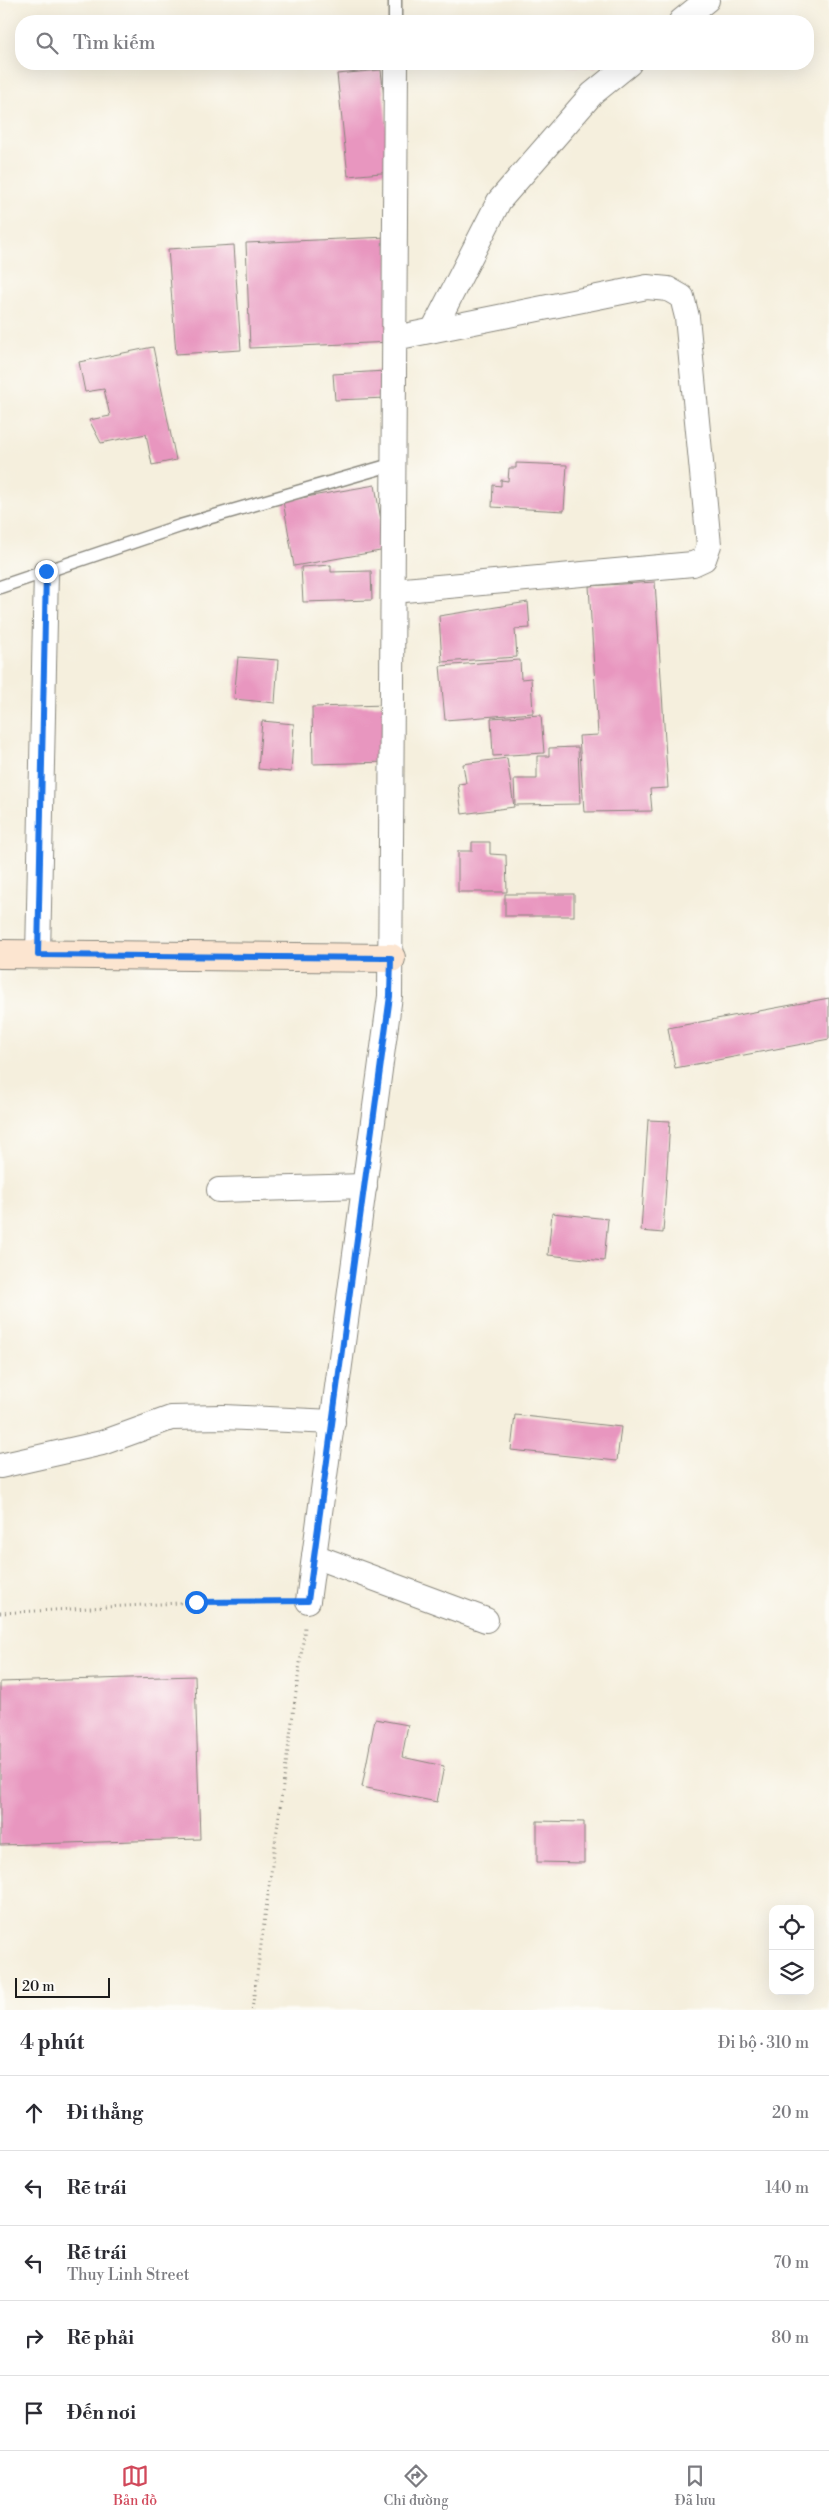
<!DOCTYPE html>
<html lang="vi">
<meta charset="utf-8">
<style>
body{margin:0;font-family:"Libre Bodoni",serif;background:#f2f2f3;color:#2b2b33}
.controls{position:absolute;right:15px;bottom:15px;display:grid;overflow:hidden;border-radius:10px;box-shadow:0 5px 20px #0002}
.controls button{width:45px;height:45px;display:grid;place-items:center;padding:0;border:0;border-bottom:1px solid #e1e1e2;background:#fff;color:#2b2b33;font:25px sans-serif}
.scale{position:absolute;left:15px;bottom:12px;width:95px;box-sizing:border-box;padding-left:5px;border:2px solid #1c1c1c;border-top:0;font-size:14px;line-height:18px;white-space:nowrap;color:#1c1c1c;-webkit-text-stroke:4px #fdfcf7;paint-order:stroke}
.stop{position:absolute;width:15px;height:15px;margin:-11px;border:4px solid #1a73e8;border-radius:50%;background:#fff}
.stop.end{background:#1a73e8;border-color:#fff;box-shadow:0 1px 5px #0008}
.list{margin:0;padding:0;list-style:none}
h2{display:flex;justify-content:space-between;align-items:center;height:65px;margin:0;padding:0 20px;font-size:21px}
h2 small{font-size:16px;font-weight:400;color:#7c7c81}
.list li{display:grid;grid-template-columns:32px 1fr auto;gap:15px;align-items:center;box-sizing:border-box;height:75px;padding:0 20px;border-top:1px solid #e1e1e2}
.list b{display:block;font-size:19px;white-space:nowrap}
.list p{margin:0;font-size:16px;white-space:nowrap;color:#7c7c81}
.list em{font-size:16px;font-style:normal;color:#7c7c81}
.icon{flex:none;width:28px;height:28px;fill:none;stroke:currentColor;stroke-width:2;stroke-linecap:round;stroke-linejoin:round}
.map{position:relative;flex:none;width:829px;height:2010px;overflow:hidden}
.search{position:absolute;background:#fff;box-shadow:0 5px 20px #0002;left:15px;right:15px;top:15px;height:55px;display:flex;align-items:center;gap:12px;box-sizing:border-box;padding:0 18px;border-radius:20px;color:#7c7c81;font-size:19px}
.sheet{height:440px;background:#fff}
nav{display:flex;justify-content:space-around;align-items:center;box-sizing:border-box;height:70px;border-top:1px solid #e1e1e2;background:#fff;font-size:14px;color:#7c7c81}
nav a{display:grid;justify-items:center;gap:2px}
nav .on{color:#d1495b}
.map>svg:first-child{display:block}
</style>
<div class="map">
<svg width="829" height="2010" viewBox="0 0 829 2010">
<rect width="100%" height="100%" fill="#fdfcf7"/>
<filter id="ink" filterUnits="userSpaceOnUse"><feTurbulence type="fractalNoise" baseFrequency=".02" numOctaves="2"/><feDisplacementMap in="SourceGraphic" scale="10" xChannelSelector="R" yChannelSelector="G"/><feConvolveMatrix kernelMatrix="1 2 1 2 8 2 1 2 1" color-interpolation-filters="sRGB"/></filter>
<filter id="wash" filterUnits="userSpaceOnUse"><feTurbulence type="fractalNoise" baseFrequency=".0096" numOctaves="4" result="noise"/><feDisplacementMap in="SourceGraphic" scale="20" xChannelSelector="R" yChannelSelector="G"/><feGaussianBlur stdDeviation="1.12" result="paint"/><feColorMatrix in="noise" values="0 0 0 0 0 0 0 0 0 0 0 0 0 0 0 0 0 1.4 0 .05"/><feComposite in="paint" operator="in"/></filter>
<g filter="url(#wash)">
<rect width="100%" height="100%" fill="#f5efdd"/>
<g id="blocks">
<g fill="#e896bf">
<polygon points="566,64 596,64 596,67 566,66"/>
<polygon points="381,70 392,172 348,176 337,74"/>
<polygon points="388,237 393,342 250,348 246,243"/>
<polygon points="234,245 241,350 176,354 168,249"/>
<polygon points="153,347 176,460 152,465 146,434 101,443 89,420 110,416 104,389 85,392 79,362"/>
<polygon points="386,371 387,398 335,400 333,374"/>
<polygon points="516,463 567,465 564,511 492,507 493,485 501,486 501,480 508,481 509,468 516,468"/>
<polygon points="375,485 386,550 294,566 283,501"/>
<polygon points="331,565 331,572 371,571 372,600 303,602 301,567"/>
<polygon points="655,582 668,788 650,789 652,811 584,812 579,736 598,735 589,586"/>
<polygon points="528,602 530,628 515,629 517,657 442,662 439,616"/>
<polygon points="238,657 278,660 275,703 234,699"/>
<polygon points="520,660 521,679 531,678 533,713 445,720 440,666"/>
<polygon points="387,705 388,762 313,764 312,707"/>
<polygon points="541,715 544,753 493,756 491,718"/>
<polygon points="262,721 294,724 291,772 258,769"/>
<polygon points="578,747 580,804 515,805 514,779 537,779 537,756 549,756 549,748"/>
<polygon points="507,758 514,807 462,814 458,784 466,783 463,764"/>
<polygon points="472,842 490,842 490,854 506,855 507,892 458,892 458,851 472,851"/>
<rect x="505" y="894" width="69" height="22"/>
<polygon points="829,998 829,1039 675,1068 668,1028"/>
<polygon points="648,1120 670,1121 663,1233 641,1231"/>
<polygon points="552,1213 608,1219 604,1261 548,1255"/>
<polygon points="515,1415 621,1427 617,1461 511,1450"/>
<polygon points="195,1676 200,1839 0,1845 0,1682"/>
<polygon points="375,1719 408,1725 402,1757 444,1766 437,1802 362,1787"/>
<polygon points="537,1821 584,1822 584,1863 537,1862"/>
</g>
</g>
</g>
<g filter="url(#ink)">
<use href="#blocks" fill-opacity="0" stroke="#88867c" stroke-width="1"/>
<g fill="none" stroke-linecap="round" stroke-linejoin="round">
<defs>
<g id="lane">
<polyline points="395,0 395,21"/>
<polyline points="0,587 180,526 394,464"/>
</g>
<g id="street">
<polyline points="681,21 707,0"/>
<polyline points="433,330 499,201 592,94 629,64"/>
<polyline points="393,591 693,564 704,559 709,545 687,317 682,297 668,289 647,287 395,338"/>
<polyline points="38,955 46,571"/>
<polyline points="219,1190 365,1186"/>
<polyline points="0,1466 102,1443 171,1418 223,1417 333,1422"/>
<polyline points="314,1556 486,1620"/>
<polyline points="308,1601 390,996 396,64"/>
</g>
<polyline id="secondary" points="0,954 391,958"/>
</defs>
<use href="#lane" stroke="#88867c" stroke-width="15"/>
<use href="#street" stroke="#88867c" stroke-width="26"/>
<use href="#secondary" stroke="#88867c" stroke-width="30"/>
<g stroke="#88867c" stroke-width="3" stroke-dasharray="1 4" stroke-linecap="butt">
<polyline points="0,1613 196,1602 280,1601"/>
<polyline points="252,2010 305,1627"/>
</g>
<use href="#lane" stroke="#fff" stroke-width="12"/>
<use href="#street" stroke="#fff" stroke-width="24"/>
<use href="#secondary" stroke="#fce5d0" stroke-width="28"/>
</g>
</g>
<g fill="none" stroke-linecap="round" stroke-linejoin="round" filter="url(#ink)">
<polyline stroke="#1a73e8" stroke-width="6" points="46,571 38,955 391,958 390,996 308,1601 196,1602"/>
</g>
</svg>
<div class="controls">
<button><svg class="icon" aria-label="locate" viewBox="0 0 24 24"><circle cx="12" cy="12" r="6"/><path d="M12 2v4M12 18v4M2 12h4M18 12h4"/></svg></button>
<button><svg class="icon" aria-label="layers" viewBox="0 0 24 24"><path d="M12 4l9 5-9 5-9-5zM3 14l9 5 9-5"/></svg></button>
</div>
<div class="scale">20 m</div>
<div class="stop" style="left:196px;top:1602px"></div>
<div class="stop end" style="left:46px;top:571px"></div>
<div class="search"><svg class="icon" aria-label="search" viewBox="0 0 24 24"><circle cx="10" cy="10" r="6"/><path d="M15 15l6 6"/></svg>Tìm kiếm</div>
</div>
<section class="sheet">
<h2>4 phút<small>Đi bộ · 310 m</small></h2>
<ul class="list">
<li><svg class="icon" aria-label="ahead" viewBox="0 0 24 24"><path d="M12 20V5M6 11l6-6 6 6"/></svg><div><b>Đi thẳng</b></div><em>20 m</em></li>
<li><svg class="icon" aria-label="left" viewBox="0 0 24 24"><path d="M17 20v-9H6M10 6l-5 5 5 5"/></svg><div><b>Rẽ trái</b></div><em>140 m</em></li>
<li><svg class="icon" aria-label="left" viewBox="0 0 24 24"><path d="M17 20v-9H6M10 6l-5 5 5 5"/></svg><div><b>Rẽ trái</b><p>Thuy Linh Street</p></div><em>70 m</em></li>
<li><svg class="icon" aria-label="right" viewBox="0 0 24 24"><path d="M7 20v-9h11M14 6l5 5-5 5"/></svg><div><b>Rẽ phải</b></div><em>80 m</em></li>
<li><svg class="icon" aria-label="arrive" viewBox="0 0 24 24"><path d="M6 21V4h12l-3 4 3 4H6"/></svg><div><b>Đến nơi</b></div></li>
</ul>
</section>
<nav>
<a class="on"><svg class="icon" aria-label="map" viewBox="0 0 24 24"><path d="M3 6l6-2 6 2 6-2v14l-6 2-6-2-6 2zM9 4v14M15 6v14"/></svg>Bản đồ</a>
<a><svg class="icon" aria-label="directions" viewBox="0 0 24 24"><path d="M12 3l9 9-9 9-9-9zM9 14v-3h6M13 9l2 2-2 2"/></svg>Chỉ đường</a>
<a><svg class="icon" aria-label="saved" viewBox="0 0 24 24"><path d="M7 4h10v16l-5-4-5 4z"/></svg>Đã lưu</a>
</nav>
